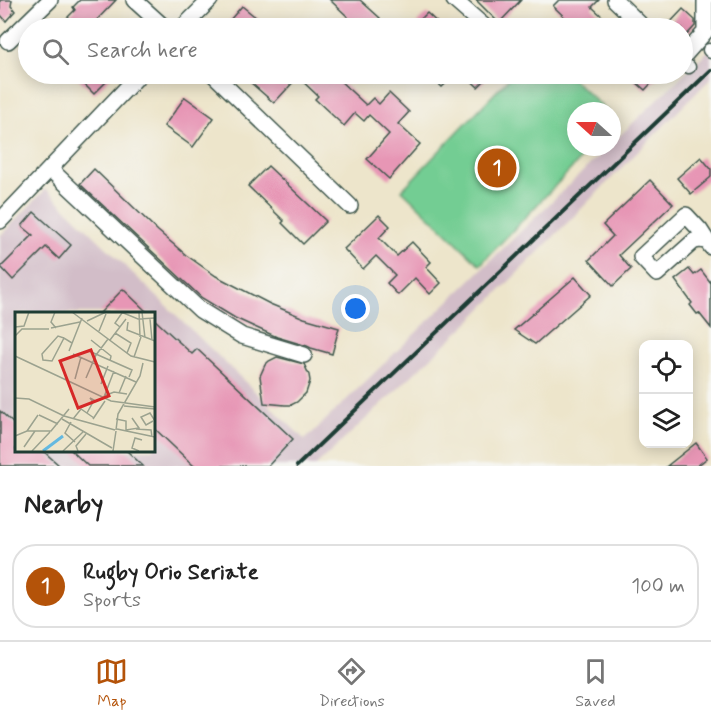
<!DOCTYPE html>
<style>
body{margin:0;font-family:Mynerve,sans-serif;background:#f6f6f6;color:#222}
.controls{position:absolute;right:18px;bottom:18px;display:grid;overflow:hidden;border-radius:12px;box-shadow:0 3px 15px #0003}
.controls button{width:54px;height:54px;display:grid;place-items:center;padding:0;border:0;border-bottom:2px solid #e0e0e0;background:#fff;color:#222;font:30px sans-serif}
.compass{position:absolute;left:567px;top:102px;width:54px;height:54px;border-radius:50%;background:#fff;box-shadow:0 3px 15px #0003;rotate:291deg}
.you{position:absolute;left:356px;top:309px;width:21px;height:21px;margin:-15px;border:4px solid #fff;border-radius:50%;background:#1a73e8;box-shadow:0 0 0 9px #1a73e833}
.badge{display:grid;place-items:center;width:39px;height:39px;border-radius:50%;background:#b45309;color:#fff;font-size:20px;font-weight:700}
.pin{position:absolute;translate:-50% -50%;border:3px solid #fff;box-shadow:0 2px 6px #0006}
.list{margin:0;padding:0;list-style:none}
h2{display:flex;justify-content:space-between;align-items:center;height:78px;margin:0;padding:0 24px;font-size:26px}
h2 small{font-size:20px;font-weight:400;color:#767676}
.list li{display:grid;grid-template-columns:39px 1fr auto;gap:18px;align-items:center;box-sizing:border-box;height:84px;margin:0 12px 12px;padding:0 12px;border:2px solid #e0e0e0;border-radius:24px}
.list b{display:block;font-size:22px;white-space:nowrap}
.list p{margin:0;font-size:20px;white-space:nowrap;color:#767676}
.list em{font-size:20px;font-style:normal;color:#767676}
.icon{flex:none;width:33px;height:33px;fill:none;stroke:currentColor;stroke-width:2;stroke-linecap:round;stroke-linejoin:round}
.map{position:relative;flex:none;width:711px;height:466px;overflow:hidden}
.search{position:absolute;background:#fff;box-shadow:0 3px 15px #0003;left:18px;right:18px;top:18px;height:66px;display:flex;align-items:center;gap:15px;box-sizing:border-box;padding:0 21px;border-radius:33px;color:#767676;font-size:22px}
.sheet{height:174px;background:#fff}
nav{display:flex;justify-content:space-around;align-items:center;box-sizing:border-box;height:84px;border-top:2px solid #e0e0e0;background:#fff;font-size:16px;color:#767676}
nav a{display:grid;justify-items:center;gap:3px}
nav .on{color:#b45309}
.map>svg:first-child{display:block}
</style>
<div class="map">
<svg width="711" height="466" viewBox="0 0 711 466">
<rect width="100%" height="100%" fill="#f6f6f2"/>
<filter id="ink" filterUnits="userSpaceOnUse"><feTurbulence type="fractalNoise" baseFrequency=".0167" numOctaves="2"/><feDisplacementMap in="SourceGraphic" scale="12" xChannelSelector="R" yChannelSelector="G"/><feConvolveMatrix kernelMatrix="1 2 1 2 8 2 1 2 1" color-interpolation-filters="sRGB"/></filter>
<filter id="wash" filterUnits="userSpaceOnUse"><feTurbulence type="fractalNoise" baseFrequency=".008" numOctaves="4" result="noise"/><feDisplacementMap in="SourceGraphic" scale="24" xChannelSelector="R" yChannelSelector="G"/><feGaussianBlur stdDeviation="1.35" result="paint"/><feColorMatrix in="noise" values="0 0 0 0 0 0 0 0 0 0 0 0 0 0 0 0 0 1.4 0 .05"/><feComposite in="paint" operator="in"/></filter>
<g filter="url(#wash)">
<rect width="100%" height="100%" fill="#ede5cb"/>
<path fill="#d2bdc8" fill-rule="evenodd" d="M 711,48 L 711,78 L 472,319 L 316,466 L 0,466 L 0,236 L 46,189 L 305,440 L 608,147 L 612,147 L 612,143 ZM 16,313 L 153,313 L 153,450 L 16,450 Z"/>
<polygon fill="#73cd93" stroke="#498564" stroke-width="1.5" points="513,74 567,74 607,111 576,111 576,147 592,147 480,265 402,190"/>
<g id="blocks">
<g fill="#e796b5">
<polygon points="0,0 12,0 11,6 15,11 6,21 0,14"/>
<polygon points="80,0 116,0 89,28 57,28 75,10 73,7"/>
<polygon points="330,0 360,0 380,18 370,28 337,28 348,17"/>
<polygon points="476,0 521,0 499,23"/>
<polygon points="559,0 599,0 592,7 615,28 576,28 553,6"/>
<polygon points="242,6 269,28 223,28"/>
<polygon points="683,9 695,20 695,26 682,40 682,28 665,28"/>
<polygon points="427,13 443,28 422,28 417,23"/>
<polygon points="74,74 114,74 94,94"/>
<polygon points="258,74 343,74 338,79 366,105 373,98 379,104 389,93 409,112 398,124 420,144 389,179 367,159 389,134 369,115 364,121 355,113 344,126 315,99 318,96 298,77 274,103 250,82"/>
<polygon points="428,74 456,74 442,87"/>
<polygon points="464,74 491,74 478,87"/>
<polygon points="627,74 660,74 645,90"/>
<polygon points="185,97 214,118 193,147 164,126"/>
<polygon points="701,157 711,169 711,177 691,194 677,178"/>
<polygon points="268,166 326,221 303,244 282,223 284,221 248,186"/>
<polygon points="94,169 158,231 186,255 216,276 270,304 304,318 339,328 332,354 311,348 307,346 277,337 259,329 235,318 202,298 80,184"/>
<polygon points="650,180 673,204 619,255 631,269 613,286 589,260 613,236 603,225"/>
<polygon points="34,212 71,245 59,259 46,247 13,280 1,267 33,235 22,226"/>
<polygon points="379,215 390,226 379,238 397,256 412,242 431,262 426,267 441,283 430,294 415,278 398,295 387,283 395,275 376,256 363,269 344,249"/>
<polygon points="689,269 694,275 701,270 711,283 711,328 699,313 697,314 690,305 692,303 675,280"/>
<polygon points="575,277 591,295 535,344 514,330"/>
<polygon points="123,289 148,313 100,313"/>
<polygon points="153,318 192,354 197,349 293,439 268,466 194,466 153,427"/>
<polygon points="277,357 304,364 309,375 310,381 306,393 297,402 291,405 285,405 264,403 260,376 265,365 269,361"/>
<polygon points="0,411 16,426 16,450 42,450 60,466 0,466"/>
<polygon points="696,443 707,458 697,466 667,466"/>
<polygon points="71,450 126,450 143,466 88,466"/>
</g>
</g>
</g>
<g filter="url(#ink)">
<use href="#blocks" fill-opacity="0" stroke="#3e564b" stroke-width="1.5"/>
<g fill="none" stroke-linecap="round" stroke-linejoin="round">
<defs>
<g id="pedestrian">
<polyline points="709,50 711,52"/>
<polyline points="682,64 689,67"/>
</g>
<g id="minor">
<polyline points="134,0 165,28"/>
<polyline points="454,0 486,28"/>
<polyline points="615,0 644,28"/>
<polyline points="182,28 210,0"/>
<polyline points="8,41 50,0"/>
<polyline points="682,58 705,32 705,0"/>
<polyline points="213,74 350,206"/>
<polyline points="50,169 200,310 242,336 304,355"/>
<polyline points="0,221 140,74"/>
<polyline points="706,241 700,240 694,241 657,274 641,257 686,215 700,230 711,247"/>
</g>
</defs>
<use href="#pedestrian" stroke="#3e564b" stroke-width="15"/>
<use href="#minor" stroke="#3e564b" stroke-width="18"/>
<use href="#pedestrian" stroke="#fff" stroke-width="12"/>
<use href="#minor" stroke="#fff" stroke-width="15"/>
<polyline stroke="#1f3d34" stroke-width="4" points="297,466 711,70"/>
</g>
</g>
<g transform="translate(15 312)">
<rect width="140" height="140" fill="#ede5cb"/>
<path fill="none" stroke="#64b9e0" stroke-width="3" d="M 28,139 L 48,124"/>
<path fill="none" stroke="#9ba28f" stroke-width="1.5" d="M 40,0 L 36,10 L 41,16M 57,0 L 116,44 L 140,50M 106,0 L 123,7 L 140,6M 124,0 L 125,25M 127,0 L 130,26M 135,7 L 137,28M 72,9 L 91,0M 113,10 L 112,18 L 140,29M 0,15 L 9,14 L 14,0M 105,15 L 100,11 L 107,1M 36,16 L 65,10M 84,19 L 91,2M 100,21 L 116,31 L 112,41M 0,24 L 7,17 L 34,17M 49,26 L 43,24 L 27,42 L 28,48 L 37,49 L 49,26 L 57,31M 76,28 L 96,44 L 95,49M 95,28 L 111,7M 54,39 L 67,6M 74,39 L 117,58 L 114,65M 58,42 L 121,70M 0,44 L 96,89 L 140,95M 119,45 L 126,25M 71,66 L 81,43 L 93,27M 60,67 L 66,45M 86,72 L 93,54M 104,81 L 111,64M 89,84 L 99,80 L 112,82M 89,85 L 99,59M 0,86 L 14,87 L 49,104 L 100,118M 109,94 L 140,97M 72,101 L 78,90 L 75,86 L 79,88 L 78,90M 24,103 L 43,112M 47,107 L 97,136M 58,107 L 66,97 L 79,106M 78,107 L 90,89M 101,107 L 111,109 L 111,118 L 124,116 L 117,106M 138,109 L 131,113 L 126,105 L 135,101 L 140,109M 56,110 L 50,121 L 60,130M 102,117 L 140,125M 121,117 L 136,118 L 137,125M 101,118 L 103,102 L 125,64 L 128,51M 12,119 L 23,103M 0,124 L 12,119 L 36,119 L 54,97M 9,135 L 20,119M 17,139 L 35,120M 48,139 L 69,119M 63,139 L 61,134 L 71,122M 98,139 L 101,119M 124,139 L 117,136 L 120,126 L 127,128"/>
<path fill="#d62828" fill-opacity="0.15" stroke="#d62828" stroke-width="3" d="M 76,38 L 94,84 L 63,96 L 45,49 Z"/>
<rect width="140" height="140" fill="none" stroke="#1f3d34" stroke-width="3"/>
</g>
</svg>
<div class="controls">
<button><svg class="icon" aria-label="locate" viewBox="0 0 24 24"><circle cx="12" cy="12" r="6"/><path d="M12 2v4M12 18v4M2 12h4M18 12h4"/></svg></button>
<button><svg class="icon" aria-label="layers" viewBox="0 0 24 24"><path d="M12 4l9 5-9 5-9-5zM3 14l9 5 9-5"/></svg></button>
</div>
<svg class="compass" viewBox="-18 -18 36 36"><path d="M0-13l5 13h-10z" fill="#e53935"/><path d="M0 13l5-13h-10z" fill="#767676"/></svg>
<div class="you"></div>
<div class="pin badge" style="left:497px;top:168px">1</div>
<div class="search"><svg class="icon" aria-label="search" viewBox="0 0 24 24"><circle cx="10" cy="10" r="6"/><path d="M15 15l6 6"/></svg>Search here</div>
</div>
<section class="sheet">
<h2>Nearby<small></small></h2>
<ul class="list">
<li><span class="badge">1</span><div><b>Rugby Orio Seriate</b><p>Sports</p></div><em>100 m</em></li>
</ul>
</section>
<nav>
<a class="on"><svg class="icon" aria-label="map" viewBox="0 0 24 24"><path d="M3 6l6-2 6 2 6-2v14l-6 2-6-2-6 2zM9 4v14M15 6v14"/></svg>Map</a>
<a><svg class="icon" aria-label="directions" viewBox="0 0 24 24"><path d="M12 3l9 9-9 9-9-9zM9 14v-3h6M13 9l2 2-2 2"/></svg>Directions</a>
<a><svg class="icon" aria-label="saved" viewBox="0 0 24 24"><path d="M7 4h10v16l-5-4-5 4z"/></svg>Saved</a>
</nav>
